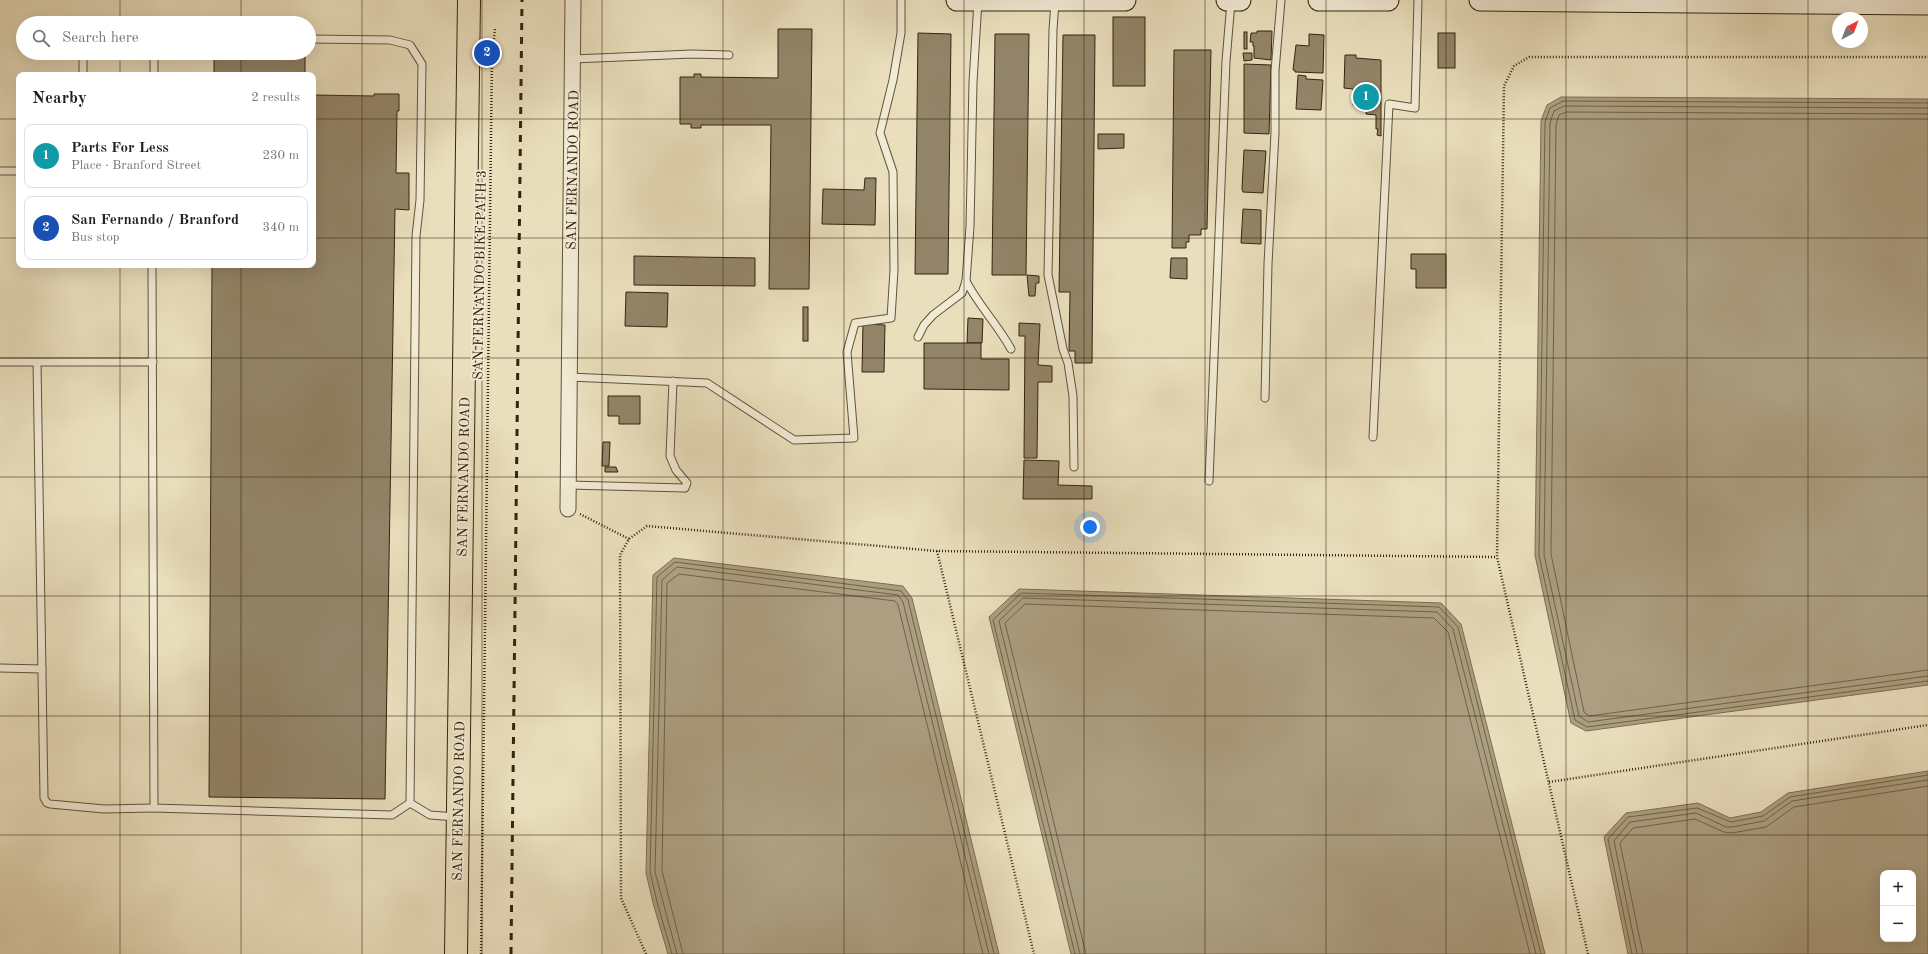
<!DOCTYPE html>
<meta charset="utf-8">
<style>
body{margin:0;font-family:"Old Standard TT",serif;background:#f6f6f6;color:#202124}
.controls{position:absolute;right:12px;bottom:12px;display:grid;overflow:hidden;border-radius:8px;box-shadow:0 4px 16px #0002}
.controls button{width:36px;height:36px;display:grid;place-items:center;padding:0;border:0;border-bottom:1px solid #e0e0e0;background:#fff;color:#202124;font:20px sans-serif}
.compass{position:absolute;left:1832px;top:12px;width:36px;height:36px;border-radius:50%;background:#fff;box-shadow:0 4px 16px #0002;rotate:42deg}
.you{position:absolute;left:1090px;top:527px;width:14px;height:14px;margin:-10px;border:3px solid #fff;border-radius:50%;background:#1a73e8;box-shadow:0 0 0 6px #1a73e833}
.badge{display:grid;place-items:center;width:26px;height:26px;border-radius:50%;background:#0b8043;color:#fff;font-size:13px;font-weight:700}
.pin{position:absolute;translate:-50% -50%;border:2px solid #fff;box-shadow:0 1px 4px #0006}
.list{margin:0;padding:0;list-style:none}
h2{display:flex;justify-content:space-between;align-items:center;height:52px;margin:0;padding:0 16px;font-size:17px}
h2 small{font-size:13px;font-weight:400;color:#757577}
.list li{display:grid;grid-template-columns:26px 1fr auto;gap:12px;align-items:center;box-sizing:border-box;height:64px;margin:0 8px 8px;padding:0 8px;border:1px solid #e0e0e0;border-radius:8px}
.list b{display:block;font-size:15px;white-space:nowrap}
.list p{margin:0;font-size:13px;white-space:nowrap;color:#757577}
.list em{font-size:13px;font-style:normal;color:#757577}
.icon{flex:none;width:22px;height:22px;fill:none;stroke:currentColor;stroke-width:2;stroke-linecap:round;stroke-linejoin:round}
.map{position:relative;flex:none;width:1928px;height:954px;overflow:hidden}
.search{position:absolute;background:#fff;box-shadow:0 4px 16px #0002;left:16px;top:16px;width:300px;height:44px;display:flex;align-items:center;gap:10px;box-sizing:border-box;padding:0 14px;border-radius:22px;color:#757577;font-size:15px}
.panel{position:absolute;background:#fff;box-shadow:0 4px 16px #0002;left:16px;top:72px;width:300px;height:196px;border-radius:8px}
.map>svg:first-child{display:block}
</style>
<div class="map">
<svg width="1928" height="954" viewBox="0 0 1928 954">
<rect width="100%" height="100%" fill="#eadfbd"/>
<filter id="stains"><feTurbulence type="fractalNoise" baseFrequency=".005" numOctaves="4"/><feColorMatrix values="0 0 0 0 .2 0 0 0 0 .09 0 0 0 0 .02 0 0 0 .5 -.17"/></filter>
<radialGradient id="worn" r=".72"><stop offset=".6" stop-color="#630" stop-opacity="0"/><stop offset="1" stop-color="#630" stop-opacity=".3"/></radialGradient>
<g fill="#ac9f81" stroke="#7c6e53" fill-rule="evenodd">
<polygon points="1561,97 1928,99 1928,685 1586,731 1571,723 1535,555 1541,121 1547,105"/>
<polygon points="674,558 903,586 912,598 999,954 668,954 653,903 646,873 653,575"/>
<polygon points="1019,589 1441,603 1461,624 1545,954 1071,954 989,617"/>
<path d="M 1928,771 L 1928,954 L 1628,954 L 1604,837 L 1626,813 L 1698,803 L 1730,818 L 1761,812 L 1788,793 ZM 1883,873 L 1913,873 L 1913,939 L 1883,939 Z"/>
</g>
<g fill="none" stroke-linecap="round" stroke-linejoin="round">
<g stroke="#706247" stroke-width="1">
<polyline points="1928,103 1563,101 1550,108 1545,122 1539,555 1575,720 1587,727 1928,681"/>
<polyline points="1928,108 1564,106 1554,111 1550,123 1544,555 1579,716 1588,722 1928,676"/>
<polyline points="1928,114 1566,112 1559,115 1556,124 1551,554 1584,712 1589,716 1928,670"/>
<polyline points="672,954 657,902 650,872 657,577 675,562 901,591 908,600 994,954"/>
<polyline points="677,954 655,872 662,580 677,567 898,595 903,602 989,954"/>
<polyline points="683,954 662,871 667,583 679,574 895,601 898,605 983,954"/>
<polyline points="1075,954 993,620 1021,593 1439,607 1458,627 1541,954"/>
<polyline points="1080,954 999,621 1023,598 1437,612 1453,629 1536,954"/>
<polyline points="1086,954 1005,623 1025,604 1434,618 1448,632 1530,954"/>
<polyline points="1632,954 1608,839 1628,817 1697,808 1731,822 1763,816 1790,797 1928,775"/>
<polyline points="1637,954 1614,841 1630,822 1696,813 1726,827 1732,827 1764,821 1792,801 1928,780"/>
<polyline points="1643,954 1620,843 1633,828 1695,819 1724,832 1732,833 1766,827 1794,807 1928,786"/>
</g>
</g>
<g fill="#938569" stroke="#34240d">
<rect x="1113" y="17" width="32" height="69"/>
<polygon points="778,29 812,29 809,289 769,289 771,125 701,125 701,128 691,128 691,124 680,124 680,77 694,77 694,74 701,74 701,77 778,78"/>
<polygon points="1257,31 1272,31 1271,60 1254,58 1254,46 1253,46 1253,42 1250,42 1251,33 1257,33"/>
<rect x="1244" y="32" width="3" height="17"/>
<polygon points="918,33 951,34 948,274 915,274"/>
<rect x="1438" y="33" width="17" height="35"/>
<polygon points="995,34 1029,34 1026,275 992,275"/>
<polygon points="1309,34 1324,35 1323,73 1295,72 1295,70 1293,70 1296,45 1309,46"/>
<polygon points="1063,35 1095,35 1092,363 1075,363 1075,351 1069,351 1070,292 1059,292"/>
<polygon points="1174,50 1211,50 1207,229 1201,229 1201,235 1189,235 1189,242 1186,242 1186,248 1172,248"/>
<polygon points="218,53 305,53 305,75 214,75 214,57 218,57"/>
<polygon points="1243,53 1252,53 1252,60 1244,61"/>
<polygon points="1345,55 1356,55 1356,58 1381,60 1381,136 1377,135 1378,129 1376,129 1376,115 1366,114 1367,105 1353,105 1353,89 1344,88"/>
<polygon points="1244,64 1271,65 1269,134 1244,133"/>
<polygon points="1298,75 1306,76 1306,79 1323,80 1321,110 1296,109"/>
<polygon points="374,94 399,94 399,111 397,111 396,173 409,173 409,210 395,209 385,799 209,797 212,265 313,265 313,95 374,96"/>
<polygon points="1098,134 1124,134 1124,148 1098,149"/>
<polygon points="1244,150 1266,151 1263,193 1243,192 1242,189"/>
<polygon points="865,178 876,178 875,225 822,224 823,189 864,190"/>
<polygon points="1243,209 1261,210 1261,244 1241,243"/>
<polygon points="1411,254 1446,254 1446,288 1416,288 1416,269 1411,269"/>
<polygon points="634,256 755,258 755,286 634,285"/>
<polygon points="1171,258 1187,258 1187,279 1170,278"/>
<polygon points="1027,275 1039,276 1039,283 1036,283 1035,296 1029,296"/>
<polygon points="626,292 668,293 667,327 625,326"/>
<rect x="803" y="307" width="5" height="34"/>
<polygon points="968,318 983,319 982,343 967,343"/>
<polygon points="1019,323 1040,324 1038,365 1052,366 1052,382 1038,382 1037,458 1024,458 1025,336 1019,336"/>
<polygon points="863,324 885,325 884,372 862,372"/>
<polygon points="924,343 981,343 981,359 1009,359 1009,390 924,389"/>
<polygon points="608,396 640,396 640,424 619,424 619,416 608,416"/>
<polygon points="603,442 610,442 609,466 602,466"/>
<polygon points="1024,460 1059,461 1058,485 1092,486 1092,499 1023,499"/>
<polygon points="605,467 616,467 618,472 605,472"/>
</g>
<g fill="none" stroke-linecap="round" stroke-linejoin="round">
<defs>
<g id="lane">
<polyline points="1055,1 1053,30 1048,275 1063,349 1068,363 1073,396 1074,467"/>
<polyline points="573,59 692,54 729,55"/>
<polyline points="83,75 83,53"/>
<polyline points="154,75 154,53"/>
<polyline points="0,171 19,171"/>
<polyline points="152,265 154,808 392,815 410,803 416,236 420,200 422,64 410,45 390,40 309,39"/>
<path d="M 966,281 C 979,306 998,325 1011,349"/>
<polyline points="918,337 924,325 933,315 962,293 966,281 970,227 973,82 978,1"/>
<polyline points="0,362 153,362"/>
<polyline points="37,363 44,798 47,803 50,804 104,809 154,808"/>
<polyline points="569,377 707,383 794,440 854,438 847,352 855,323 891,318 894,270 893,172 880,133 893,80 901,33 901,0"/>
<polyline points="1265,398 1268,264 1275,133 1275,71 1281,0"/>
<polyline points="1373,437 1389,104 1415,108 1418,0"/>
<polyline points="1209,481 1226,61 1231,2"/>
<polyline points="569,485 685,488 687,483 676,470 670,456 673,381"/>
<polyline points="0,668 42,669"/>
<polyline points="410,803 430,815 456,817"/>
</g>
<polyline id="street" points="568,509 573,0"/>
<g id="secondary">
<polyline points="957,0 1125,0"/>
<polyline points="1227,0 1240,0"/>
<polyline points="1319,0 1388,0"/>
<polyline points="1480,0 1928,4"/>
</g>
<polyline id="primary" points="456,954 469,0"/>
</defs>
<use href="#lane" stroke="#625339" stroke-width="9"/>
<use href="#street" stroke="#625339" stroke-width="17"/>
<use href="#secondary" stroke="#34240d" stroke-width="23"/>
<use href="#primary" stroke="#34240d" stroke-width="24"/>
<g stroke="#34240d" stroke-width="2.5" stroke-dasharray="1 2" stroke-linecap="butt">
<polyline points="580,514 629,539"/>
<polyline points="937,551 1034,954"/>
<polyline points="1549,782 1928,725"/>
<polyline points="481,954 492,56 495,29"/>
<polyline points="646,954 621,898 620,555 629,539 647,526 937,551 1497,557"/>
<polyline points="1588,954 1497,557 1504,86 1514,66 1529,57 1928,57"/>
</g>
<use href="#lane" stroke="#f1ead4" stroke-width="7"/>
<use href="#street" stroke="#f1ead4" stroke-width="15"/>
<use href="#secondary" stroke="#f1ead4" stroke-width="21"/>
<use href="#primary" stroke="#eadfbd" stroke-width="22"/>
<polyline stroke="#34240d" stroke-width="3" stroke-dasharray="7 7" stroke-linecap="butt" points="511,954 522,0"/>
</g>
<path fill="none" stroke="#34240d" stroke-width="1" stroke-opacity="0.55" d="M 120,0 L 120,23M 241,0 L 241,23M 362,0 L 362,954M 482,0 L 482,954M 602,0 L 602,954M 723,0 L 723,954M 844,0 L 844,954M 964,0 L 964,954M 1084,0 L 1084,954M 1205,0 L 1205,954M 1326,0 L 1326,954M 1446,0 L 1446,954M 1566,0 L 1566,954M 1687,0 L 1687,954M 1808,0 L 1808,954M 120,53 L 120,75M 241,53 L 241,75M 0,119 L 19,119M 313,119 L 1928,119M 0,238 L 19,238M 313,238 L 1928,238M 120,265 L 120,954M 241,265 L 241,954M 0,358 L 1928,358M 0,477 L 1928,477M 0,596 L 1928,596M 0,716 L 1928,716M 0,835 L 1928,835"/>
<g text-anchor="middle" stroke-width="3.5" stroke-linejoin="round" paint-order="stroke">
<g font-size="14" fill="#34240d" stroke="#f1ead4">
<text transform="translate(572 170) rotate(-89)" y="5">SAN FERNANDO ROAD</text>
<text transform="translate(479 275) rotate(-89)" y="5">SAN FERNANDO BIKE PATH 3</text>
<text transform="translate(463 477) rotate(-89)" y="5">SAN FERNANDO ROAD</text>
<text transform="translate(458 801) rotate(-89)" y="5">SAN FERNANDO ROAD</text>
</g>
</g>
<rect width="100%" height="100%" filter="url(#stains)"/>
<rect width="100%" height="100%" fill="url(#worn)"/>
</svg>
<div class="controls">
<button>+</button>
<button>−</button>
</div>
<svg class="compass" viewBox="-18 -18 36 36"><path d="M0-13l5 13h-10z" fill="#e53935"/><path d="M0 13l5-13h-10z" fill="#757577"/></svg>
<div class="you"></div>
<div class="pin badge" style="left:1366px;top:97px;background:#0f9aa8">1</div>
<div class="pin badge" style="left:487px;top:53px;background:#1a4fb4">2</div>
<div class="search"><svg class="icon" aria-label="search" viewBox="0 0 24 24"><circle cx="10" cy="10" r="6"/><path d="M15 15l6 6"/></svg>Search here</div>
<section class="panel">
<h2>Nearby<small>2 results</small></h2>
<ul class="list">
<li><span class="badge" style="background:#0f9aa8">1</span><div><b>Parts For Less</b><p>Place · Branford Street</p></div><em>230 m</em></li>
<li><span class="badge" style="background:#1a4fb4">2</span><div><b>San Fernando / Branford</b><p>Bus stop</p></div><em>340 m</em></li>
</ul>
</section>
</div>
